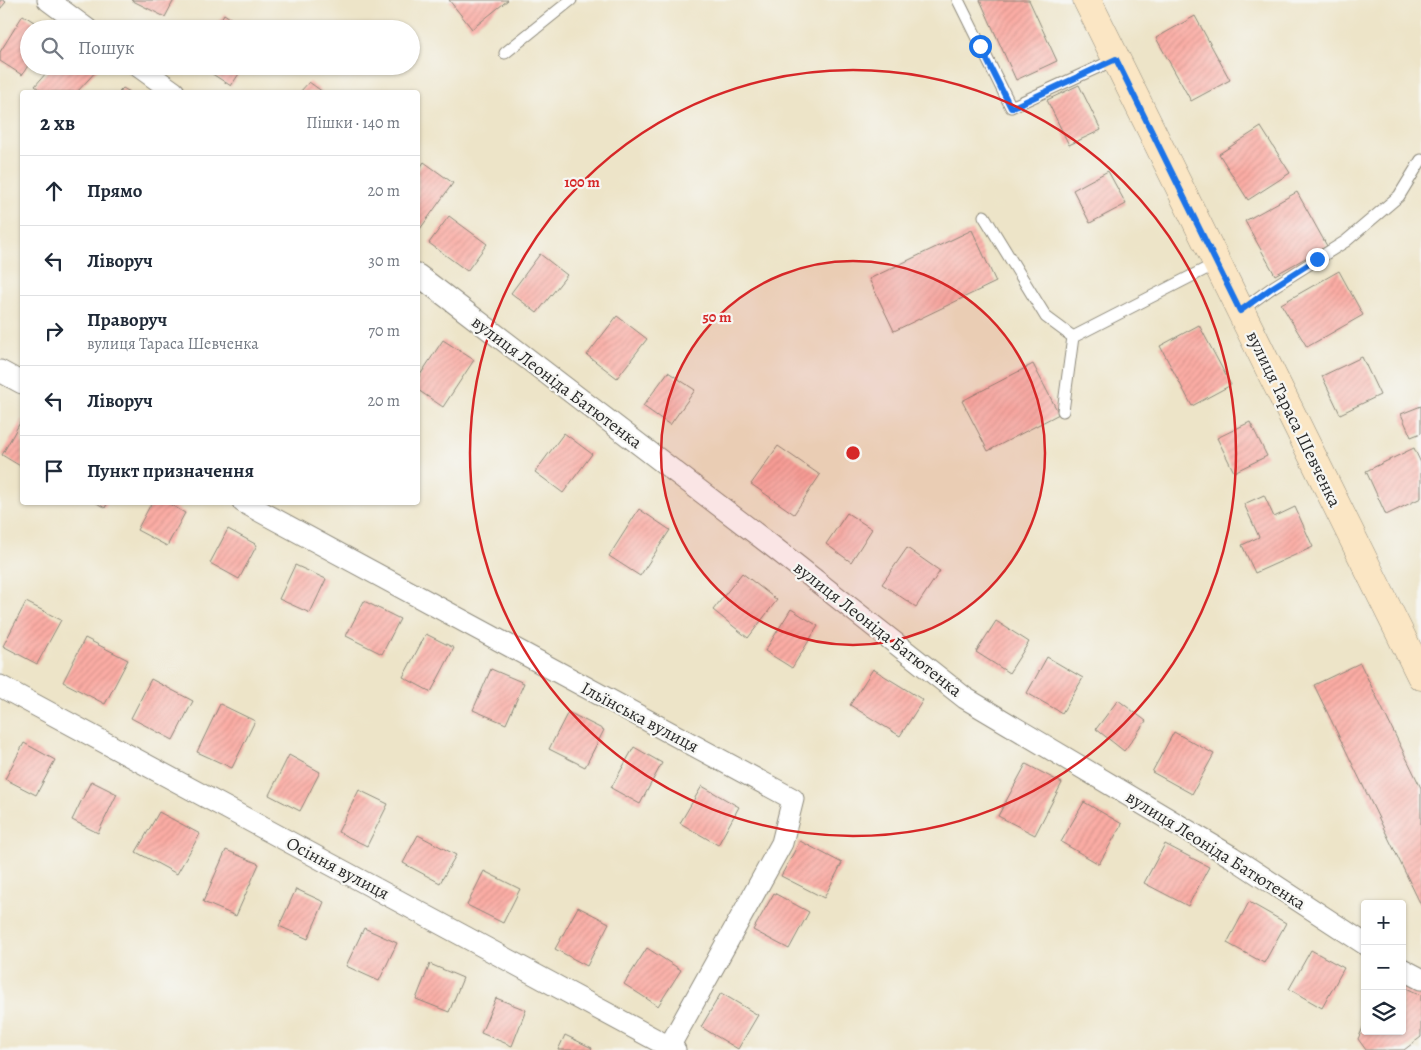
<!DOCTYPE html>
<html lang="uk">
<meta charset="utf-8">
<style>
body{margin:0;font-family:Alegreya,serif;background:#f2f2f3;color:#1f2937}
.controls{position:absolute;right:15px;bottom:15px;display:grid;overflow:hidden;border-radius:5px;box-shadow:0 1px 4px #0004}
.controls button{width:45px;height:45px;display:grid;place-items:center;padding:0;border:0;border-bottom:1px solid #e0e1e3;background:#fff;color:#1f2937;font:25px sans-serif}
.stop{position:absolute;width:15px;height:15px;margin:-11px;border:4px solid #1a73e8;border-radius:50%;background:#fff}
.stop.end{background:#1a73e8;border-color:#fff;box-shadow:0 1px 5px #0008}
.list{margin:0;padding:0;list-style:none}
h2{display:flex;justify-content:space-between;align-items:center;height:65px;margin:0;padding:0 20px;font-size:21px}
h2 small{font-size:16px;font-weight:400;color:#747a83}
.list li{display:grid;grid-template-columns:32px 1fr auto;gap:15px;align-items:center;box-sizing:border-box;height:70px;padding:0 20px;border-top:1px solid #e0e1e3}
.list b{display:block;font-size:19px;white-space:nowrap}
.list p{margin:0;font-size:16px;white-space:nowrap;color:#747a83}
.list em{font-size:16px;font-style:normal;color:#747a83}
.icon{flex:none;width:28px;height:28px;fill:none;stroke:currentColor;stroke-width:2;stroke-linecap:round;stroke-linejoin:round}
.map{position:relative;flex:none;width:1421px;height:1050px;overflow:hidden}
.search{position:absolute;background:#fff;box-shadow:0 1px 4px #0004;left:20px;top:20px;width:400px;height:55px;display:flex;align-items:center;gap:12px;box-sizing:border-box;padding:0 18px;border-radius:28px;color:#747a83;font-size:19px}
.panel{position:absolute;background:#fff;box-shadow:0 1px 4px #0004;left:20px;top:90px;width:400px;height:415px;border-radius:5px}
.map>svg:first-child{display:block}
</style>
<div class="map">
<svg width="1421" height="1050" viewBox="0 0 1421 1050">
<defs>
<pattern id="building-hatch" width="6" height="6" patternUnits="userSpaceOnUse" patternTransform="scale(1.25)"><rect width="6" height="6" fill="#fbaca4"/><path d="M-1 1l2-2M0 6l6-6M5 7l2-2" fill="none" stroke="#d7948d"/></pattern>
</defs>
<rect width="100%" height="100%" fill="#f6f6f2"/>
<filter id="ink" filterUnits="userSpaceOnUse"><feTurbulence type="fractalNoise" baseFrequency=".02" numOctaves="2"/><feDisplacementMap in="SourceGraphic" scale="10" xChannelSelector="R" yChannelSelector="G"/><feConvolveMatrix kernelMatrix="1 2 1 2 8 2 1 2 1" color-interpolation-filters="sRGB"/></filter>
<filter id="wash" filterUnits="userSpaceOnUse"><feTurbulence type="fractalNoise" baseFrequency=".0096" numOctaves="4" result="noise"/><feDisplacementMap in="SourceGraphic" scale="20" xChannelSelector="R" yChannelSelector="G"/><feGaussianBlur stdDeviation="1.12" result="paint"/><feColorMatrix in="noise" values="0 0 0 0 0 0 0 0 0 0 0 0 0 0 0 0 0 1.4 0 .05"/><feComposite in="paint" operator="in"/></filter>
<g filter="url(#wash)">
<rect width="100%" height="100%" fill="#ede4c8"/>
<g id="blocks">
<g fill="url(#building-hatch)">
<polygon points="0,0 3,0 6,2 0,9"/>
<polygon points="131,0 174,0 165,17"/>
<polygon points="449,0 508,0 472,29"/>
<polygon points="980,0 1029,0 1057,61 1016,80"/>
<polygon points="224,14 247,29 215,29"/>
<polygon points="23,15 45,29 29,29 29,64 22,75 0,61 0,52"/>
<polygon points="1195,16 1230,80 1191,101 1156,38"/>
<polygon points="52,66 97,66 99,68 77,92 43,92 35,86"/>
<polygon points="200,66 244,66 231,86"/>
<polygon points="309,82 323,92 300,92"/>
<polygon points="1079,85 1101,130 1069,145 1047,100"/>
<polygon points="123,88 130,92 119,92"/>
<polygon points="1261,127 1290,173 1248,200 1219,154"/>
<polygon points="424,162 453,183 420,229 418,227 418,171"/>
<polygon points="1108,171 1126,204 1090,223 1073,190"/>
<polygon points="1297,192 1327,246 1275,275 1245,221"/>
<polygon points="449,216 487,244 467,271 429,243"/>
<polygon points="972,230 996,282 894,331 869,279"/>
<polygon points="540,254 567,275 537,313 511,293"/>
<polygon points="1339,271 1363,315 1307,347 1281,304"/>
<polygon points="617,316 647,339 617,378 587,355"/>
<polygon points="1199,325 1231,385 1192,406 1160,346"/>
<polygon points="443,340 474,360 443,407 418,390 418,378"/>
<polygon points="1362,357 1380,395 1340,414 1322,376"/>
<polygon points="1033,364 1059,414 988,451 962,401"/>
<polygon points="668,372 695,390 670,425 643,406"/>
<polygon points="1421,406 1421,433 1411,437 1401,414"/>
<polygon points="22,419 22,467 2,455"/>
<polygon points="1250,422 1267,456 1234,472 1217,438"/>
<polygon points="564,433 592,454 563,493 535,472"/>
<polygon points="778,446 820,475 794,514 751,484"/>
<polygon points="1414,448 1421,463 1421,498 1386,515 1366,471"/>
<polygon points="1264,495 1274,517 1295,507 1313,547 1255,573 1242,545 1259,537 1244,504"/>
<polygon points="95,502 108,502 105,508"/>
<polygon points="152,502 166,502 185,513 167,546 137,530"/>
<polygon points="639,509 670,530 640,576 609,556"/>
<polygon points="847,513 872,529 851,562 826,544"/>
<polygon points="228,529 257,545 239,579 210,563"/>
<polygon points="907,548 940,571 916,607 882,584"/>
<polygon points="295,565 326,579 310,613 279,599"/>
<polygon points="742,573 777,600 748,638 713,610"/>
<polygon points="364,601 400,619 382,654 346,636"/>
<polygon points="26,602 61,620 37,664 3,646"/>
<polygon points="791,609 818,626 792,668 765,651"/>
<polygon points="996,621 1029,642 1009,673 976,652"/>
<polygon points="426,634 454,648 431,692 403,677"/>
<polygon points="85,638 128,660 105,704 63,682"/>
<polygon points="1047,657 1083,678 1062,713 1027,693"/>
<polygon points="1360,663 1421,788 1421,905 1314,685"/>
<polygon points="491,669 524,683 506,724 473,710"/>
<polygon points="873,669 923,700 900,736 850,705"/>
<polygon points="151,679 193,701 173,740 131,718"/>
<polygon points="1118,700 1146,721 1124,751 1096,729"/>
<polygon points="220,704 255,721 232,768 197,752"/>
<polygon points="568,712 604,730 585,767 549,749"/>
<polygon points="1174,732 1214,754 1192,794 1152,772"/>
<polygon points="24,743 55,760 36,795 5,779"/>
<polygon points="634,747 662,763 640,804 611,788"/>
<polygon points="289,755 320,772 300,811 269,795"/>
<polygon points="1026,764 1062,783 1035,835 998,816"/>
<polygon points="91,781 117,794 98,833 72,820"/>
<polygon points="702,786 739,807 718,845 680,823"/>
<polygon points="359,790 388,804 367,846 338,832"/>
<polygon points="1084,802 1122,824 1099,864 1061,842"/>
<polygon points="159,812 200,834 177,874 136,852"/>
<polygon points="418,835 456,855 440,883 403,863"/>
<polygon points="800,841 842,863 824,898 781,876"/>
<polygon points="1165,844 1209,867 1188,906 1144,883"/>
<polygon points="226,850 259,864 236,916 203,902"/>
<polygon points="484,871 520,889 503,923 467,905"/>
<polygon points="296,889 324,902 308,939 279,926"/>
<polygon points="774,893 809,912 789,949 753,930"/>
<polygon points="1249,902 1286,923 1264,963 1227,943"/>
<polygon points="578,907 609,923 587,966 555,949"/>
<polygon points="364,928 397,943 379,981 346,966"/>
<polygon points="647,948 681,970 658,1006 624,984"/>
<polygon points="1311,950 1344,968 1322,1008 1289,989"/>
<polygon points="430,964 463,978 449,1012 416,999"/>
<polygon points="1402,986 1421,995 1421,1037 1404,1050 1366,1050 1358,1039 1365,1023 1365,1031 1402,1031"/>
<polygon points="721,993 758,1015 738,1049 701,1027"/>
<polygon points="496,998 526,1010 512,1046 481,1033"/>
<polygon points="565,1035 592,1048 591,1050 558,1050"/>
</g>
</g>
</g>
<g filter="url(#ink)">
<use href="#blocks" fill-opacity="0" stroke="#8c887a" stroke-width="1"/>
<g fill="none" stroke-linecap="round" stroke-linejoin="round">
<defs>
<g id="service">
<polyline points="958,0 1011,107 1116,59"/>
<polyline points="505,53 571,0"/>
<polyline points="984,216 1046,317 1073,337"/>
<polyline points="1240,311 1273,287 1346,241 1399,196 1421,160"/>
<polyline points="1063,411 1073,337 1217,263"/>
</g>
<g id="minor">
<polyline points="48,0 87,29"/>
<polyline points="138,66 174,92"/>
<polyline points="418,275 772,546 965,698 1232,857 1365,944"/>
<polyline points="0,371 22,383"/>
<polyline points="243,502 793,799 782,843 669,1047"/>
<polyline points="0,686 675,1050"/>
<polyline points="1402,969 1421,979"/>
</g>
<polyline id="secondary" points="1087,0 1421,676"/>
</defs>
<use href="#service" stroke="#8c887a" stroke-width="13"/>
<use href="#minor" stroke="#8c887a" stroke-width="23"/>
<use href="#secondary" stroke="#8c887a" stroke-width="29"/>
<use href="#service" stroke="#fff" stroke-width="11"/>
<use href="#minor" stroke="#fff" stroke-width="21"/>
<use href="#secondary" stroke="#fbe6c4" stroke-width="28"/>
</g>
</g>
<g fill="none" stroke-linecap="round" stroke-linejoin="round" filter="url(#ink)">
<polyline stroke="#1a73e8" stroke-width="6" points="980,46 1011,108 1116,59 1240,311 1273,287 1317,259"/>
</g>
<circle cx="853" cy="453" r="192" fill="#d62828" fill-opacity=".12"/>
<g fill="none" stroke="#d62828" stroke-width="2.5">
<circle cx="853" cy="453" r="192"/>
<circle cx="853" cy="453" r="383"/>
</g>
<g text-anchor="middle" stroke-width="4.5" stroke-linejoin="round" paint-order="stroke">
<g font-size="18" fill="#2b2b2b" stroke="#f6f6f2">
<text transform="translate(557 382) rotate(37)" y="6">вулиця Леоніда Батютенка</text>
<text transform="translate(1294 419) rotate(64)" y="6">вулиця Тараса Шевченка</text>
<text transform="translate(878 629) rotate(38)" y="6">вулиця Леоніда Батютенка</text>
<text transform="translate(640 717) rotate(28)" y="6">Ільїнська вулиця</text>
<text transform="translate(1216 850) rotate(32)" y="6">вулиця Леоніда Батютенка</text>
<text transform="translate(338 868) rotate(28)" y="6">Осіння вулиця</text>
</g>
</g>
<circle cx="853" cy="453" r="8" fill="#d62828" stroke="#f6f6f2" stroke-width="2.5"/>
<g font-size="15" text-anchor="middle" font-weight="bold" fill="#d62828" stroke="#f6f6f2" stroke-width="4.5" stroke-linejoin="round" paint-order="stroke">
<text x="582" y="187">100 m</text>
<text x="717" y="322">50 m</text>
</g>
</svg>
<div class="controls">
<button>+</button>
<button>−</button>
<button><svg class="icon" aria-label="layers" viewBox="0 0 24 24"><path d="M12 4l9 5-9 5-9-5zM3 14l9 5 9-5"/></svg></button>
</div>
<div class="stop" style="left:980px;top:46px"></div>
<div class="stop end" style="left:1317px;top:259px"></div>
<div class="search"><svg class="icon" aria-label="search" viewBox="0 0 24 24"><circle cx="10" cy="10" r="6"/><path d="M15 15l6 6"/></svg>Пошук</div>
<section class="panel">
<h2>2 хв<small>Пішки · 140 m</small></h2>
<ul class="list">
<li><svg class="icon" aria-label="ahead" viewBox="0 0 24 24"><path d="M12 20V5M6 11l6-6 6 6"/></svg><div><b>Прямо</b></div><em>20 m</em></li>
<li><svg class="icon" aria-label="left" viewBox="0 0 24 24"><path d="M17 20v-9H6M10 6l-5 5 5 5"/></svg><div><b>Ліворуч</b></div><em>30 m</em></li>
<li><svg class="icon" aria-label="right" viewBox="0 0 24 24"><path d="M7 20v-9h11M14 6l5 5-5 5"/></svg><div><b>Праворуч</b><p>вулиця Тараса Шевченка</p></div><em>70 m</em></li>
<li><svg class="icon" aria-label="left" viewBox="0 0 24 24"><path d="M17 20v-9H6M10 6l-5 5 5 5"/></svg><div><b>Ліворуч</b></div><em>20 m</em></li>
<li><svg class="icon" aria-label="arrive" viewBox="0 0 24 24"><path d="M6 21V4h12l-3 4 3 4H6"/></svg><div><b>Пункт призначення</b></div></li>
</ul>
</section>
</div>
